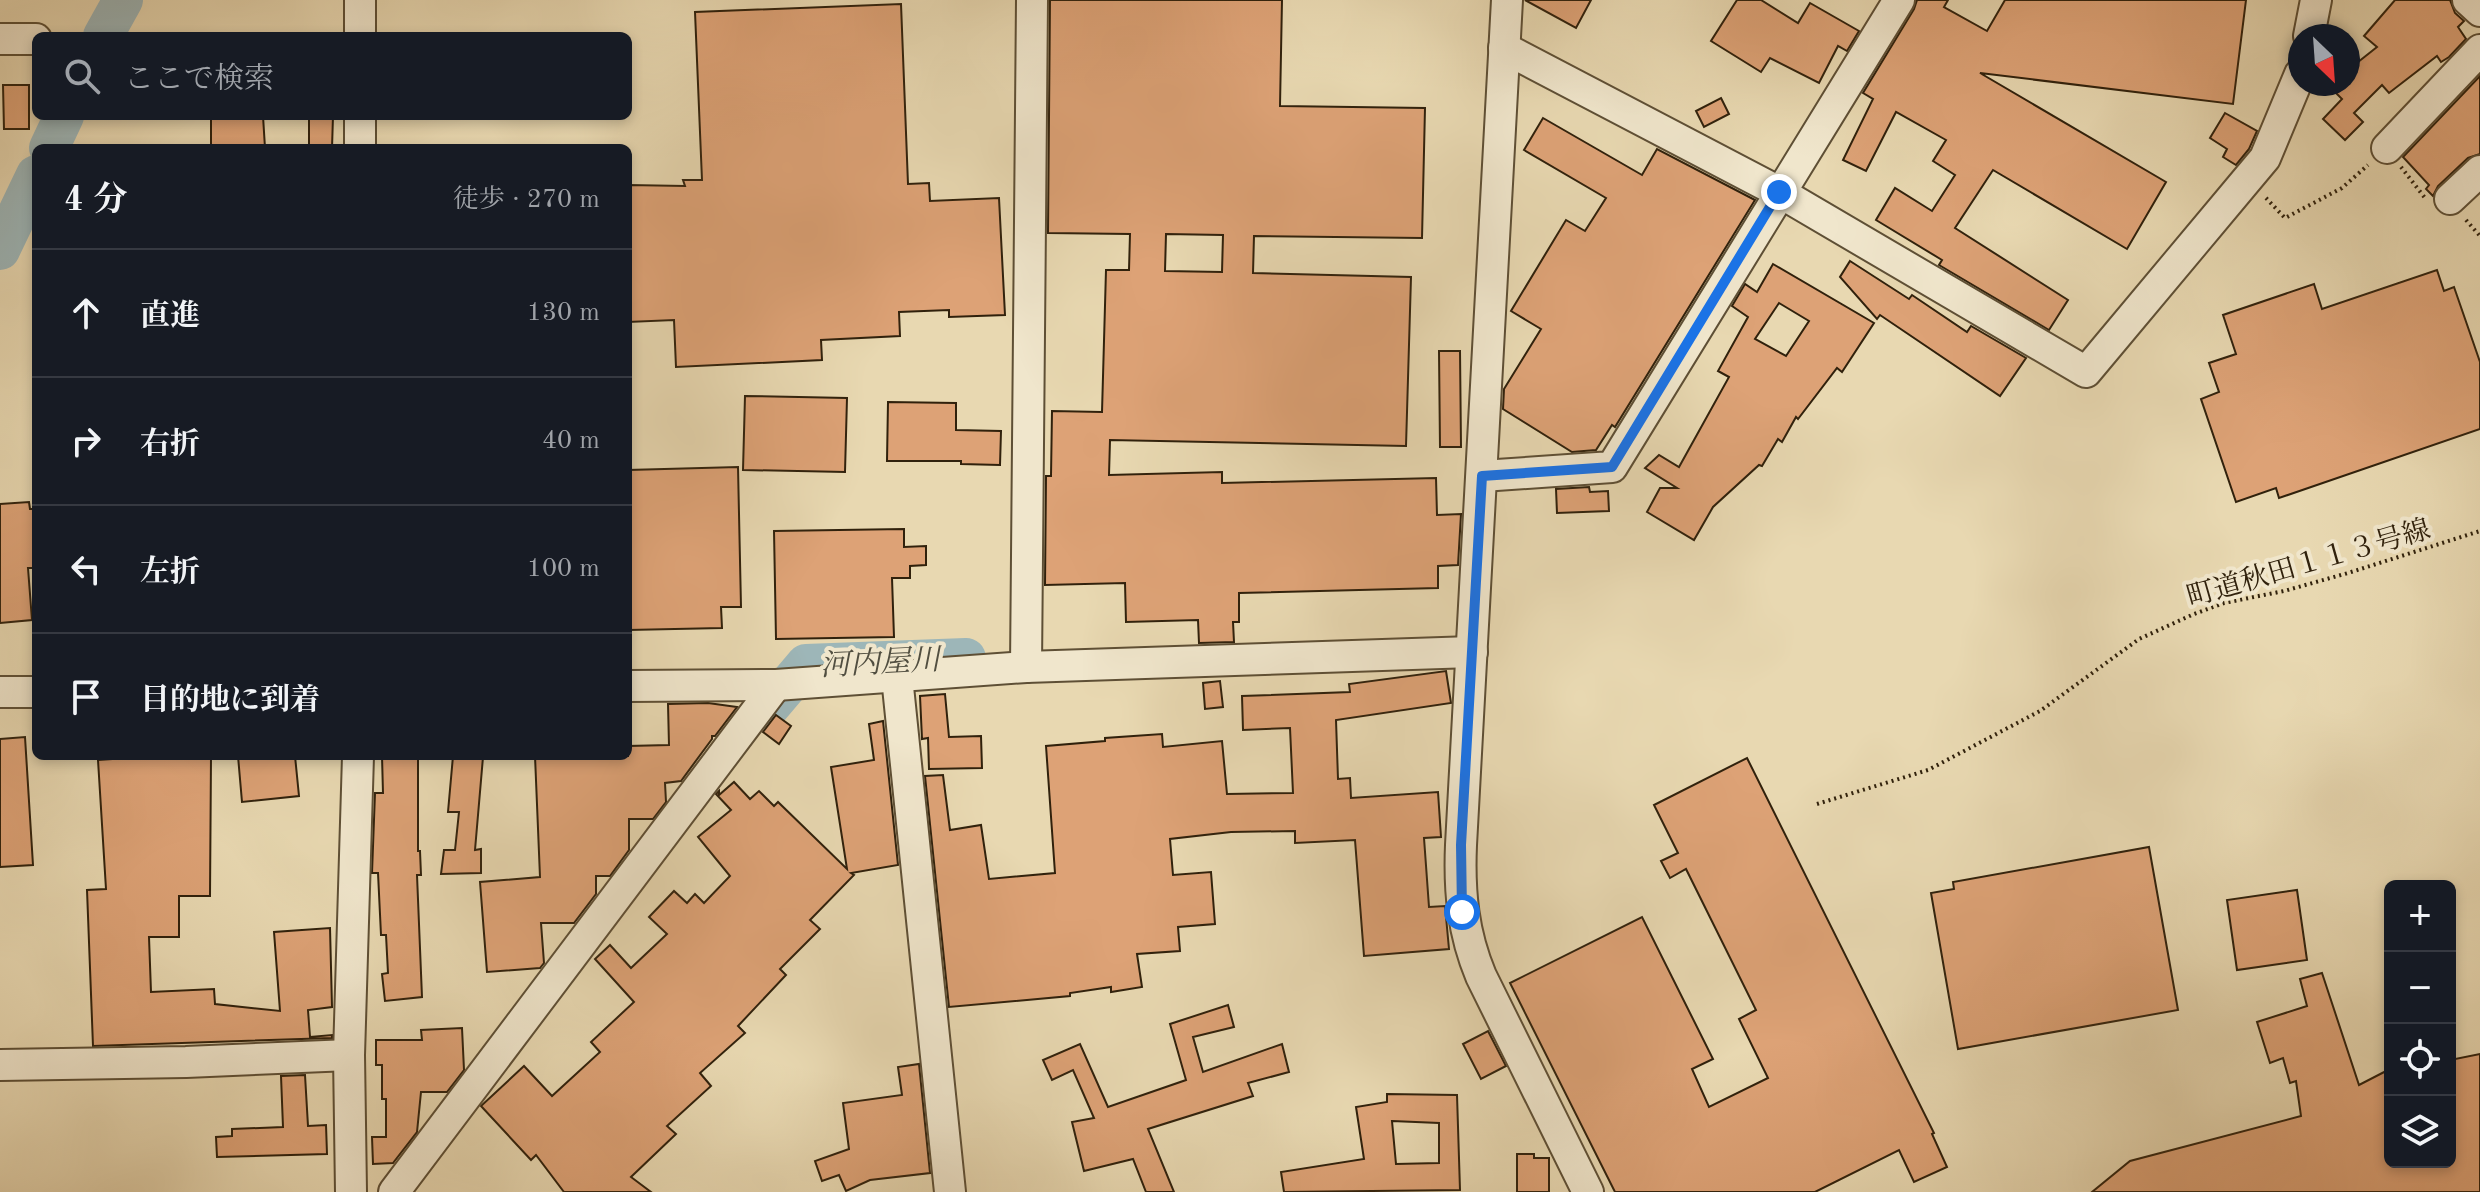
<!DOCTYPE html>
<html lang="ja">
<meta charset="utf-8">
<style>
body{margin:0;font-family:"Old Standard TT","Noto Serif JP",serif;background:#242831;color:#f1f3f6}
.controls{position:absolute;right:24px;bottom:24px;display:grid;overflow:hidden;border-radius:12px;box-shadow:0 4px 12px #0003}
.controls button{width:72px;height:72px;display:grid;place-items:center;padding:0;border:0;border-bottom:2px solid #363941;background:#171b24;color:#f1f3f6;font:40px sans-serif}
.compass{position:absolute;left:2288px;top:24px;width:72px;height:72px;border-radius:50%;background:#171b24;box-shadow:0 4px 12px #0003;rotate:155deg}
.stop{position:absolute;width:24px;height:24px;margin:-18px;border:6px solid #1a73e8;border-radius:50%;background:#fff}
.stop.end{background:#1a73e8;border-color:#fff;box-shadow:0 2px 8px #0008}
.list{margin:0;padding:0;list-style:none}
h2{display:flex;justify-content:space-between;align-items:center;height:104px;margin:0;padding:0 32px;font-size:34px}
h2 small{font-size:26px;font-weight:400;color:#9ea1a6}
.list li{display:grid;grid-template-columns:52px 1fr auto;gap:24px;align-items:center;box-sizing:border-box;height:128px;padding:0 32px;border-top:2px solid #363941}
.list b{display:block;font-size:30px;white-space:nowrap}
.list em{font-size:26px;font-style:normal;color:#9ea1a6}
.icon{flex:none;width:44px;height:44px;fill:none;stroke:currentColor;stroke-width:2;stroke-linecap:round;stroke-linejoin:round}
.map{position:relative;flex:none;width:2480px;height:1192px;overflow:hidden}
.search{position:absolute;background:#171b24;box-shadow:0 4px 12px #0003;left:32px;top:32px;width:600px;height:88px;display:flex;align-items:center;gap:20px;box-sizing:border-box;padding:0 28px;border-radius:12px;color:#9ea1a6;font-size:30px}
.panel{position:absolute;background:#171b24;box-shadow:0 4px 12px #0003;left:32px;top:144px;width:600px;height:616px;border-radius:12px}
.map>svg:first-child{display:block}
</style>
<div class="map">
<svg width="2480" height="1192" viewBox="0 0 2480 1192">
<rect width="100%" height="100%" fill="#e8d8b1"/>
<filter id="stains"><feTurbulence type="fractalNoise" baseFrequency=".0025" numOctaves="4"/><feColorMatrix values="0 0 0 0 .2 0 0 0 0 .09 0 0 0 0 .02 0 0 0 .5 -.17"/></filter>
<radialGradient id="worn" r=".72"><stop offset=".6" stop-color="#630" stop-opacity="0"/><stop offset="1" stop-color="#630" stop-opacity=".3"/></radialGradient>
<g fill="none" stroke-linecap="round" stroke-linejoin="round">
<g stroke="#9db6b8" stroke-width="40">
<polyline points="103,36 123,0"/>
<polyline points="49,148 64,116"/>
<polyline points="0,250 36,175"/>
<polyline points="767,710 806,664 966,658"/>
</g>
</g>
<g fill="#dda276" stroke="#30210c" stroke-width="2" fill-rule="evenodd">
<path d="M 1050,0 L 1282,0 L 1280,106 L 1425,108 L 1422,238 L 1254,236 L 1253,273 L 1411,277 L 1406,446 L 1110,440 L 1109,475 L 1222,472 L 1222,483 L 1436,478 L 1437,515 L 1461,514 L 1458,565 L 1438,566 L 1438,588 L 1239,593 L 1239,622 L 1233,622 L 1234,642 L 1199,643 L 1198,620 L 1126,622 L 1125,583 L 1045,585 L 1046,476 L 1051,476 L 1052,411 L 1102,412 L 1106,270 L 1129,270 L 1130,234 L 1048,233 ZM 1166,234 L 1223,235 L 1222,272 L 1165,271 Z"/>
<polygon points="1525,0 1591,0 1576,28"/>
<polygon points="1737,0 1761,0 1798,23 1810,3 1859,31 1847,51 1838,46 1819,83 1770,58 1761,72 1711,41"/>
<polygon points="1917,0 1948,0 1944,7 1987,31 2005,0 2246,0 2233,104 1980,73 2166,182 2127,249 1993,170 1955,228 2068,300 2049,330 1939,265 1942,260 1876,220 1895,188 1932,211 1955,175 1933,161 1946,140 1896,112 1866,171 1843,160 1873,99 1863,93 1914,9"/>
<polygon points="2395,0 2450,0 2455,13 2464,21 2458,27 2466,39 2449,57 2441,62 2437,56 2389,93 2382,85 2354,113 2363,122 2345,140 2323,119 2342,99 2327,84 2348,84 2348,70 2377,47 2364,36"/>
<polygon points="901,4 908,184 929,183 930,201 999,198 1005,315 949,317 949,310 899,312 900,336 821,340 822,360 676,367 674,320 628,322 628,185 685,186 683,180 702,180 695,12"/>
<polygon points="2480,76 2480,154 2468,158 2438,186 2433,196 2426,189 2429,185 2403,157"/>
<polygon points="3,85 29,85 29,129 4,129"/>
<polygon points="1721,98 1729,114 1704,127 1696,111"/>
<polygon points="2225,113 2257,131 2249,149 2236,165 2223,157 2227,149 2210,138"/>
<polygon points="211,116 263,116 265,148 211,148"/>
<polygon points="309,116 333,116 332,148 309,148"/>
<polygon points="1543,118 1642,175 1657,149 1755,200 1615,427 1612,425 1596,450 1572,452 1503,409 1504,389 1541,329 1511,311 1566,220 1585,231 1606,198 1524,150"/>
<polygon points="1850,261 1909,299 1912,295 1967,332 1971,326 2026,358 2000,396 1880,315 1877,319 1840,277"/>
<path d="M 1773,264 L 1874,323 L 1842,372 L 1837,368 L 1798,419 L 1796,417 L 1782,442 L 1778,439 L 1762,466 L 1759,465 L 1713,507 L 1694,540 L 1647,512 L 1660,488 L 1677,488 L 1645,468 L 1659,455 L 1679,467 L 1729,377 L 1718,371 L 1748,317 L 1732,306 L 1745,284 L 1757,292 ZM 1779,303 L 1809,321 L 1786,356 L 1755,339 Z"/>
<polygon points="2437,270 2444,291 2454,287 2480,362 2480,429 2279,498 2276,488 2236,502 2201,399 2219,392 2209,363 2236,354 2223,315 2314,284 2322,309"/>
<polygon points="1439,351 1460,351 1461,447 1440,447"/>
<polygon points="745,396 847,398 845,472 743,470"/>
<polygon points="888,402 956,403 956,430 1001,431 1000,465 961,464 961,461 887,461"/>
<polygon points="738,467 741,607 721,607 722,628 628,630 628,470"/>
<polygon points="1589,487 1590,492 1608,491 1609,511 1557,513 1556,489"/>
<polygon points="29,502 30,509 36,509 36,568 28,568 32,620 0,623 0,504"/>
<polygon points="904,529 904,547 926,546 926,565 910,566 910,578 892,578 894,637 776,639 774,531"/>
<polygon points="1446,671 1451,703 1336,720 1338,779 1350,778 1351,798 1438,792 1441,837 1424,838 1429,907 1445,906 1449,949 1364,956 1355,840 1295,843 1295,831 1231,832 1170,839 1173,875 1211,872 1215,924 1178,927 1180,951 1137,954 1142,987 1111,992 1111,987 1070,993 1070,996 949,1007 925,776 943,775 950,830 981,825 989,879 1055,873 1046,746 1105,741 1105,738 1162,734 1163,747 1222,741 1227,794 1293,793 1290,728 1243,730 1242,696 1350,692 1349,684"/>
<polygon points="1220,681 1223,707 1205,709 1203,683"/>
<polygon points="945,694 949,737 981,736 982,768 929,769 928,738 922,739 920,696"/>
<polygon points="708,703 737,707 715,736 712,736 712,739 681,781 665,783 666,802 653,819 629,819 629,850 610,876 596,876 596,894 574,923 541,923 544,963 540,968 487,972 480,882 540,877 535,756 628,756 628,746 669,745 668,704"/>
<polygon points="776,715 791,726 779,744 763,732"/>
<polygon points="883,721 898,865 851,873 854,875 810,920 820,929 780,969 786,975 738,1026 745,1033 700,1073 711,1086 667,1126 676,1134 631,1177 651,1192 564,1192 536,1155 531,1160 481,1106 524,1066 552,1096 600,1052 591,1042 634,1002 595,959 610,945 631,968 667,934 649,917 674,891 687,903 695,894 704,903 730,876 698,837 731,810 716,794 719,791 719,795 734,782 750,799 759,791 774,806 778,802 847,869 831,767 874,760 869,724"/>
<polygon points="25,737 33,865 0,867 0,739"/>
<polygon points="156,756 211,756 210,896 179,896 179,937 149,937 151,992 214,989 215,1004 280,1011 274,932 330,928 332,1007 308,1010 310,1037 332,1035 332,1038 93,1046 87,890 106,889 98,760"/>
<polygon points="238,756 295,756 299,796 242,802"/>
<polygon points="382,756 418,756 418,851 420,851 421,875 417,875 422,997 385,1001 382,974 388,973 386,935 381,935 378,873 372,873 375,793 383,793"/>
<polygon points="453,756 483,757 475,850 481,849 481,873 441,874 444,850 455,850 459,812 448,812"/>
<polygon points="1747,758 1934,1133 1932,1134 1947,1167 1914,1182 1899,1150 1815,1192 1615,1192 1510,983 1642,917 1713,1059 1692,1069 1709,1107 1768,1078 1739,1019 1756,1010 1686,869 1670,878 1661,861 1678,853 1654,805"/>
<polygon points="2149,847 2178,1010 1958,1049 1931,893 1954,889 1953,882"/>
<polygon points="2297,890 2307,960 2237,970 2227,900"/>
<polygon points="2322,973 2359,1085 2390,1069 2390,1162 2450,1162 2450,1060 2480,1054 2480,1192 2092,1192 2130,1161 2301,1116 2296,1081 2290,1083 2283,1058 2270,1063 2257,1022 2307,1006 2300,979"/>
<polygon points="1228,1005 1234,1027 1193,1037 1203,1072 1282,1044 1289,1072 1248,1083 1253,1096 1148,1129 1174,1192 1146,1192 1133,1159 1084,1171 1072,1122 1094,1118 1073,1070 1052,1080 1043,1060 1080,1044 1108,1107 1186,1080 1170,1024"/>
<polygon points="462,1028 464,1070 447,1092 421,1092 417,1132 393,1163 373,1164 372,1137 386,1137 386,1099 382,1099 382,1065 376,1065 376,1040 422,1040 421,1030"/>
<polygon points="1488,1031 1506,1066 1481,1079 1463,1044"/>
<polygon points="919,1064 930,1173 870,1180 846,1191 839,1175 822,1181 815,1161 849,1149 843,1103 902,1095 898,1067"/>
<polygon points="305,1075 308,1126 326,1125 327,1154 217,1157 216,1137 232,1136 232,1129 283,1127 281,1076"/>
<path d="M 1387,1094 L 1457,1095 L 1460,1190 L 1284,1192 L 1281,1172 L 1364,1159 L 1356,1107 L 1387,1102 ZM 1392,1121 L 1439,1123 L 1439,1163 L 1396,1164 Z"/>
<polygon points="1517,1154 1534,1154 1534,1158 1549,1158 1549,1192 1517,1192"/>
</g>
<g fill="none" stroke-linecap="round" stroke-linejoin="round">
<defs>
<g id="minor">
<polyline points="360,0 360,36"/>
<path d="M 1507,0 L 1461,845 C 1459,892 1463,933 1481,976 L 1588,1192"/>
<polyline points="2468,0 2480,11"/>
<polyline points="2309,36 2316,0"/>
<polyline points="0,39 36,39"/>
<polyline points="1504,48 1779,192 2086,372 2265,158 2300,74"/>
<polyline points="360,148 360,116"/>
<polyline points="2387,148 2480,50"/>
<polyline points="2450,199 2480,171"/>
<polyline points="1482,476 1612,467 1899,0"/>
<polyline points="1026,667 1032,0"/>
<polyline points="897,677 950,1192"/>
<polyline points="628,686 776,685 1026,667 1472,652"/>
<polyline points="0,692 36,692"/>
<polyline points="0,1065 186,1062 349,1055"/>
<polyline points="351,1192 349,1055 358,756"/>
<polyline points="394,1192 776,685"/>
</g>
</defs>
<use href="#minor" stroke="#5e4f35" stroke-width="34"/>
<g stroke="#30210c" stroke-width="4" stroke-dasharray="2 4" stroke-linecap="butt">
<polyline points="2401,167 2425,198"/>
<polyline points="2266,198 2285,218 2342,188 2368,165"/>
<polyline points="2466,220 2480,236"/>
<polyline points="1817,804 1928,770 2040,711 2139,639 2194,614 2224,603 2284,591 2348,573 2480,531"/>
</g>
<use href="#minor" stroke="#f0e6cc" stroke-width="30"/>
</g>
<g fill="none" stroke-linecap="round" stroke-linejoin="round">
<polyline stroke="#1a73e8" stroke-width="10" points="1462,912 1461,845 1482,476 1612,467 1779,192"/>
</g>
<g text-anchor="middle" stroke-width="8" stroke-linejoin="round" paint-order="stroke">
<g font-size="28" fill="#30210c" stroke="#f0e6cc">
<text transform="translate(2308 562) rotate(-16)" y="10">町道秋田１１３号線</text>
</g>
<g font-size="30" font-style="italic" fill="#514e40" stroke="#f0e6cc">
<text transform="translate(880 662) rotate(-3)" y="10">河内屋川</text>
</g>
</g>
<rect width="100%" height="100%" filter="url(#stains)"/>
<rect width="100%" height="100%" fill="url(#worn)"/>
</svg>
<div class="controls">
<button>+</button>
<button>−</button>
<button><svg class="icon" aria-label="locate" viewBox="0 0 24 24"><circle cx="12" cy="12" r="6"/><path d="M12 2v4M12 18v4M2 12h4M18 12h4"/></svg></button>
<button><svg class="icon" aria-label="layers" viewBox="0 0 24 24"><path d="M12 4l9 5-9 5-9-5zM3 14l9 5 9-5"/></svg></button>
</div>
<svg class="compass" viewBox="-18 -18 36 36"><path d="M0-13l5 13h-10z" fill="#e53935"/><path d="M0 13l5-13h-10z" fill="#9ea1a6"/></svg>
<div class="stop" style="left:1462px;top:912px"></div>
<div class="stop end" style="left:1779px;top:192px"></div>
<div class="search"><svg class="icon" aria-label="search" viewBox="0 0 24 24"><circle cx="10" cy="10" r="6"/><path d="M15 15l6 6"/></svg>ここで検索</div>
<section class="panel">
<h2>4 分<small>徒歩 · 270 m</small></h2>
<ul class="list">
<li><svg class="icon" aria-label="ahead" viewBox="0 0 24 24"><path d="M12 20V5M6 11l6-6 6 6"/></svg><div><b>直進</b></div><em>130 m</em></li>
<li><svg class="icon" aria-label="right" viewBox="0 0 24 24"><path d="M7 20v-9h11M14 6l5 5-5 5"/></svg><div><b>右折</b></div><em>40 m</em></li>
<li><svg class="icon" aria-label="left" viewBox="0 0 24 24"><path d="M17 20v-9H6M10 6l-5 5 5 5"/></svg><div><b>左折</b></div><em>100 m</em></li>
<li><svg class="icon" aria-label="arrive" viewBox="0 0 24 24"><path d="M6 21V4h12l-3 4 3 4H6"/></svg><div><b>目的地に到着</b></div></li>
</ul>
</section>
</div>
